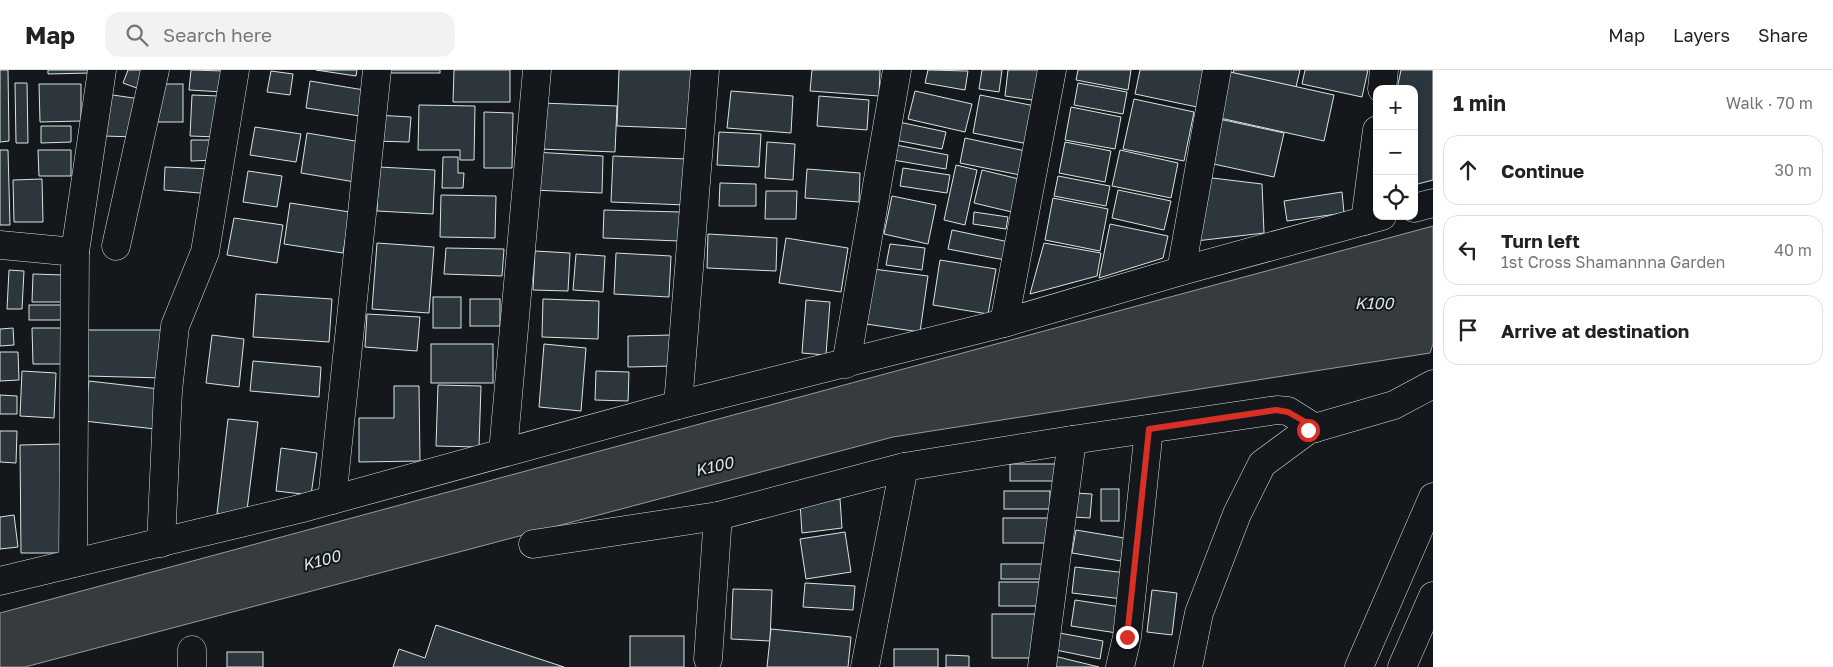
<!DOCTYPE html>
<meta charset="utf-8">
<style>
body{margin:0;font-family:"Golos Text",sans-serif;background:#f2f2f2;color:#222}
.controls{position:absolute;right:15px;top:15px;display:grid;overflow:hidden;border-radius:10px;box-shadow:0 2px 12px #0003}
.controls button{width:45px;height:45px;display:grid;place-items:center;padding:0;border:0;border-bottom:1px solid #e0e0e0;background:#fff;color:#222;font:25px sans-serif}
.stop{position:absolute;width:15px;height:15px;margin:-11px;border:4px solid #d93025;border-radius:50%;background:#fff}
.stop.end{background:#d93025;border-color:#fff;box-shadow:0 1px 5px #0008}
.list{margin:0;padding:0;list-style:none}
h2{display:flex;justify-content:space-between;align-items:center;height:65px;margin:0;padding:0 20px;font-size:21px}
h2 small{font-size:16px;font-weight:400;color:#767676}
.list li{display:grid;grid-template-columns:32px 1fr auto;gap:15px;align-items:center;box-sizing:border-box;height:70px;margin:0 10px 10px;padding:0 10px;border:1px solid #e0e0e0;border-radius:15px}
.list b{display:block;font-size:19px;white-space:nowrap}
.list p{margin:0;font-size:16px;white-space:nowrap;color:#767676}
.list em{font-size:16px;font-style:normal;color:#767676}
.icon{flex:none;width:28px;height:28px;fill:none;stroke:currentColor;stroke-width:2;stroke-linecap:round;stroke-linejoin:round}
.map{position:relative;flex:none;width:1433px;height:597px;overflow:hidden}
header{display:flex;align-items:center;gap:30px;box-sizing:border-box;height:70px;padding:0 25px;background:#fff;border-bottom:1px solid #e0e0e0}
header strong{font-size:24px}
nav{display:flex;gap:28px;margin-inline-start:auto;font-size:18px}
.search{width:350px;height:45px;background:#f2f2f2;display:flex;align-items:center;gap:12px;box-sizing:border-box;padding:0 18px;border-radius:15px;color:#767676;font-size:19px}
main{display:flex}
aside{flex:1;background:#fff}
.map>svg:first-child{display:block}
</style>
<header>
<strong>Map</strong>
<div class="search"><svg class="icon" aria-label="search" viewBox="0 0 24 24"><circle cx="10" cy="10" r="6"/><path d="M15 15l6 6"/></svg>Search here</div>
<nav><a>Map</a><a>Layers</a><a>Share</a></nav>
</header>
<main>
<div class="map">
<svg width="1433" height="597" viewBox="0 0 1433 597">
<rect width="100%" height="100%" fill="#14181c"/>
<polygon fill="#363b3e" stroke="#939e99" points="1433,156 1433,274 1430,283 893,367 25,597 0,597 0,543"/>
<g fill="#2c363c" stroke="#d8e6dc">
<polygon points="0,0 8,0 9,71 0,72"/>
<polygon points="48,0 90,0 90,3 48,4"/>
<polygon points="128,0 149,0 142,20 123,13"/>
<polygon points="191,0 224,1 223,22 189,20"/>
<polygon points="316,0 357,0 356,6"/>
<rect x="385" y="0" width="55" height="3"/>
<polygon points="454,0 510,0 510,32 453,32"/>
<polygon points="619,0 696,0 694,59 617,56"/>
<polygon points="812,0 880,0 879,26 810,21"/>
<polygon points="928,0 968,1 965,20 925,13"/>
<polygon points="982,0 1002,0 999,22 979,19"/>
<polygon points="1008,0 1043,0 1039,31 1005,26"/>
<polygon points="1078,0 1131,0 1128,20 1076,10"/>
<polygon points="1140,0 1205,0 1197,37 1135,24"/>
<polygon points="1234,0 1300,0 1296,17 1233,3"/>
<polygon points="1305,0 1368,0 1362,27 1302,14"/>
<polygon points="1401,0 1433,0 1433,110 1414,115 1414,19 1397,19"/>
<polygon points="271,1 293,4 290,25 267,22"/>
<polygon points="1230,2 1334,25 1324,71 1220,48"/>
<polygon points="310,11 364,20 360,46 306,38"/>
<polygon points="15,13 27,13 28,73 16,73"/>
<polygon points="1078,13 1127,22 1123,44 1074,35"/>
<polygon points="39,14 81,14 81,51 40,52"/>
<rect x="156" y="14" width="27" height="38"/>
<polygon points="731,21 793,26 791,63 727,58"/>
<polygon points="915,21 972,34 965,62 908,49"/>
<polygon points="106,24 140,29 136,67 104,66"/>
<polygon points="192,25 219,26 218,67 190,66"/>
<polygon points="980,25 1035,36 1028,74 973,63"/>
<polygon points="819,26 869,30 867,60 817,56"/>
<polygon points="1134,29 1194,42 1184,91 1123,79"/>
<polygon points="542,33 617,36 615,82 540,79"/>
<polygon points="419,35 475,36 474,90 460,90 460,80 418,80"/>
<polygon points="1071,37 1121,47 1115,79 1065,70"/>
<polygon points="484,42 513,43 512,98 484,98"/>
<polygon points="375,45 411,47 409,72 373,71"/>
<polygon points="1219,49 1284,63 1274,107 1209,93"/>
<polygon points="899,52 946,62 942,79 895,70"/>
<polygon points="41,56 71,56 71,72 41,73"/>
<polygon points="255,57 301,64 296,92 250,85"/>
<polygon points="719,62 761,64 759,97 717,95"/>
<polygon points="307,63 361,72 355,112 301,103"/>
<polygon points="965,68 1030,82 1025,106 960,93"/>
<polygon points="191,70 215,70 216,90 191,91"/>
<polygon points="767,72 795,74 793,110 765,108"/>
<polygon points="1065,72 1111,81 1105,112 1059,103"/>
<polygon points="896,75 948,85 946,99 893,90"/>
<polygon points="0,80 8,80 10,155 0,155"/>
<polygon points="38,80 71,80 71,106 39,106"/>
<polygon points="1120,80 1178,93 1171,128 1112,116"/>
<polygon points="534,82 603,86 602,123 532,120"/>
<polygon points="613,86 687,89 685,135 611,132"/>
<polygon points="443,87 458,87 458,103 464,103 463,118 442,118"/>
<polygon points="956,95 977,100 965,155 944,150"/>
<polygon points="165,97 213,99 212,124 164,120"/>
<polygon points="379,97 435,100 433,144 377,141"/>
<polygon points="903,98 950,105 947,123 900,116"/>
<polygon points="807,99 860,103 859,132 805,128"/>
<polygon points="982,100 1019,109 1012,142 974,133"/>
<polygon points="248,101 282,106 277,137 243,132"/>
<polygon points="1058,106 1110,116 1106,136 1054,126"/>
<polygon points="1204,107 1262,114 1264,163 1196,171"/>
<polygon points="42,109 43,152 14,152 13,110"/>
<polygon points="720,113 756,114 756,136 719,136"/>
<polygon points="1118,120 1171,131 1164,160 1112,148"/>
<polygon points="766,121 797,121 796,149 765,149"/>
<polygon points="1342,122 1344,143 1287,151 1284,131"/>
<polygon points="441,125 496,126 495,168 440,167"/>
<polygon points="892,126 936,135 928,174 884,164"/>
<polygon points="1053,128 1108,139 1100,181 1045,170"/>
<polygon points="290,133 350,142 343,183 284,174"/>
<polygon points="604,140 681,142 679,171 603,168"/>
<polygon points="974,142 1008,147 1006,159 973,154"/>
<polygon points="234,148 283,155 277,193 227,185"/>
<polygon points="1110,154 1168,166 1163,188 1099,208"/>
<polygon points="952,160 1009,172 1005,190 948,179"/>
<polygon points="708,164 777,168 776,201 707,198"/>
<polygon points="786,168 848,178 841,222 779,213"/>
<polygon points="377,173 434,177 429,243 372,239"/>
<polygon points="1044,173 1101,183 1097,206 1030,224"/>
<polygon points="890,174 925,178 922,200 886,195"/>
<polygon points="446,178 504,179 502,206 444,204"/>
<polygon points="535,181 570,183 568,221 533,220"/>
<polygon points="616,183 671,186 669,227 614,224"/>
<polygon points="576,184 605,186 603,222 573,220"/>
<polygon points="940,190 996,199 988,244 933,235"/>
<polygon points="873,199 928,206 920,262 866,254"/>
<polygon points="9,200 24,201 22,239 7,239"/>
<polygon points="33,204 64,205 64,232 32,232"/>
<polygon points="256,224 332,229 329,272 253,267"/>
<rect x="433" y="227" width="28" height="31"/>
<rect x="470" y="229" width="30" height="27"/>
<polygon points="543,229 599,231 598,269 542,267"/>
<polygon points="806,230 830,232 826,285 802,283"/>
<rect x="29" y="235" width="32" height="15"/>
<polygon points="367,244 420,247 417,281 365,277"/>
<polygon points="13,258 14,275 0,276 0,259"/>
<polygon points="32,258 64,258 64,294 33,294"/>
<polygon points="87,260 166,260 164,308 87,306"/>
<polygon points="212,265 244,269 239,317 206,313"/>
<polygon points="673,265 673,296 628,297 628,266"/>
<rect x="431" y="274" width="62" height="39"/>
<polygon points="544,274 586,278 581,341 539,337"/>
<polygon points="0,282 18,282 19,310 0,311"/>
<polygon points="253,291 321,297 319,327 250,321"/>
<polygon points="22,301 56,303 54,348 20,346"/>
<polygon points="596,301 629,302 628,331 595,330"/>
<polygon points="89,311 159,319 155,359 84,351"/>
<polygon points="438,315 481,316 479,377 436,376"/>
<polygon points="394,316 419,316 420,391 359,392 359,348 394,348"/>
<polygon points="0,325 17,326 17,344 0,344"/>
<polygon points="228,349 258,352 247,440 217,444"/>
<polygon points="0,361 17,361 16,393 0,392"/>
<polygon points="62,374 62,483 21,483 20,375"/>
<polygon points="281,378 317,383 311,425 276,421"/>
<rect x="1010" y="394" width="46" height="17"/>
<rect x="1101" y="419" width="18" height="32"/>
<rect x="1004" y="421" width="46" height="18"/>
<polygon points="1075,423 1092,424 1090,448 1073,447"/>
<polygon points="840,429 842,458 802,463 800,433"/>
<polygon points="14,445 18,477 0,479 0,447"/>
<rect x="1003" y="448" width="49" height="25"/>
<polygon points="1076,460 1124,468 1121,491 1072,483"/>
<polygon points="845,462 851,502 806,509 800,469"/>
<rect x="1001" y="494" width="45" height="15"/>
<polygon points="1075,497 1127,503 1123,529 1072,523"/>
<rect x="999" y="512" width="45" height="24"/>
<polygon points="805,513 855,516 853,540 803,537"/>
<polygon points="733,519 772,520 770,571 731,569"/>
<polygon points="1152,520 1177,523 1172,565 1147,562"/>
<polygon points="1075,530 1121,537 1117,563 1071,556"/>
<rect x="992" y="544" width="49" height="44"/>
<polygon points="436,555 564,597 393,597 399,579 425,588"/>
<polygon points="771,559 851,567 848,597 767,597"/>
<polygon points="1054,562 1103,571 1100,589 1051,579"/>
<rect x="630" y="566" width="54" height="31"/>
<rect x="894" y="579" width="44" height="18"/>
<rect x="227" y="582" width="36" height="15"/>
<polygon points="946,585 969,586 969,597 946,597"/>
<polygon points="1050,585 1099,597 1048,597"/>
</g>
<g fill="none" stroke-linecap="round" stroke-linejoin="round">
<defs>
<g id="street">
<polyline points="1382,19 1384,0"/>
<polyline points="1414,138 1433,133"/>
<polyline points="1365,151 1377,60"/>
<polyline points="0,175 75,182 73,493"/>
<polyline points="116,176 155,0"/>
<polyline points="75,182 102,0"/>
<polyline points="1181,201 1217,0"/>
<polyline points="1004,253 1052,0"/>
<polyline points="846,294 897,0"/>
<polyline points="678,335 705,0"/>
<polyline points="503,382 537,0"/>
<polyline points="332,430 377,0"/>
<polyline points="161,473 168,321 175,256 205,182 235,0"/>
<polyline points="533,474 718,446 904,397 1072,370 1277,340 1288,341 1315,358"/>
<polyline points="0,511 299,439 678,335 1004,253 1181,201 1382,146"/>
<polyline points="708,589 718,446"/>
<polyline points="192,597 192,580"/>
<polyline points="865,597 904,397"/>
<polyline points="1042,597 1072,370"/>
<polyline points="1120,597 1127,567 1149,359"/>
<polyline points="1188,597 1199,543 1237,444 1262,394 1308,360 1394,335 1433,314"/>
</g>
<g id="secondary">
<polyline points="1359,597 1433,427"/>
<polyline points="1402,597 1433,526"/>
</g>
</defs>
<use href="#street" stroke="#d8e6dc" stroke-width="29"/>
<use href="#secondary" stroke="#d8e6dc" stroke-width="29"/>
<use href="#street" stroke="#14181c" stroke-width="28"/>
<use href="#secondary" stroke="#14181c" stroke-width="28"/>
</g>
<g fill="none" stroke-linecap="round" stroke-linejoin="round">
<polyline stroke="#d93025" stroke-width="6" points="1127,567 1149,359 1276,340 1288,342 1316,358 1308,360"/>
</g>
<g text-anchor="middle" stroke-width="4" stroke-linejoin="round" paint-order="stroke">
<g font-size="16" font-style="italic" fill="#d8e6dc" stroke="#14181c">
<text x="1374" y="239">K100</text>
<text transform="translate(714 396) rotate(-13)" y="6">K100</text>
<text transform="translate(321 490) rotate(-15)" y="6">K100</text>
</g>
</g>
</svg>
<div class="controls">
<button>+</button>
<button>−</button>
<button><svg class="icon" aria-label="locate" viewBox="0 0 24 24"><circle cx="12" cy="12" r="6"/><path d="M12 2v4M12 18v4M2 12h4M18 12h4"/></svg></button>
</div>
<div class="stop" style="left:1308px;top:360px"></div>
<div class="stop end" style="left:1127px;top:567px"></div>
</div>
<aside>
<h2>1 min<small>Walk · 70 m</small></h2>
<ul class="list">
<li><svg class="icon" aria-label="ahead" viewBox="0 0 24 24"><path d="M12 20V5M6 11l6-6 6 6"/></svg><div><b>Continue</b></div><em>30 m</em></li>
<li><svg class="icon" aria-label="left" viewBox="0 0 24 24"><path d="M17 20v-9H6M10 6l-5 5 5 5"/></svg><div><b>Turn left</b><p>1st Cross Shamannna Garden</p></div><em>40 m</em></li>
<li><svg class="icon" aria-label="arrive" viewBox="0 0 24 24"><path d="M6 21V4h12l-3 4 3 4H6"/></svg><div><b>Arrive at destination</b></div></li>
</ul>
</aside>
</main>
